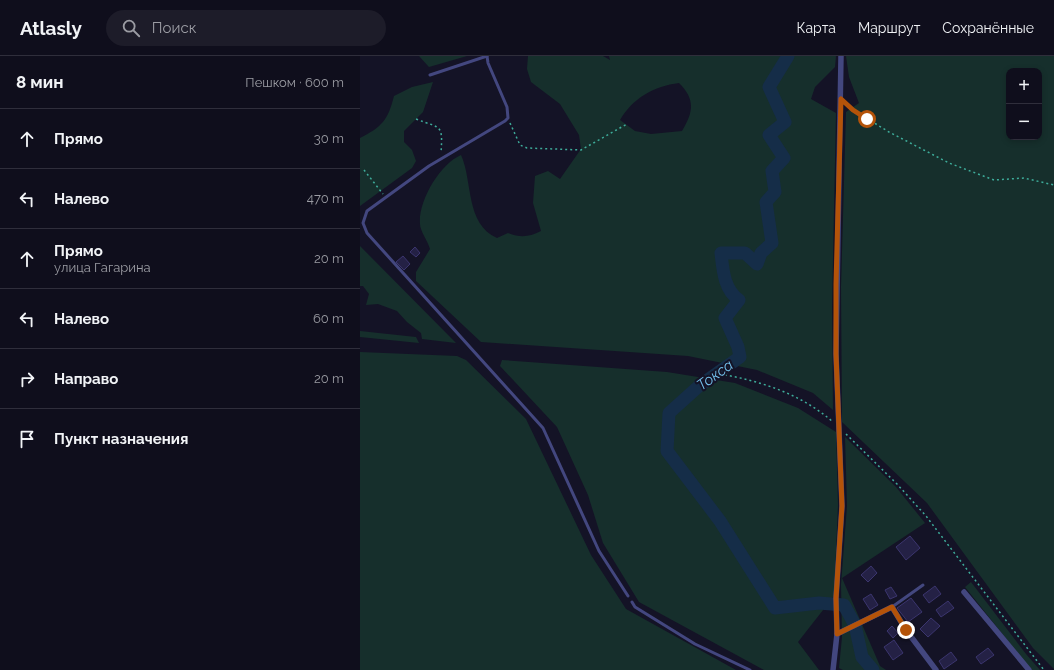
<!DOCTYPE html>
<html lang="ru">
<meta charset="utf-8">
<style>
body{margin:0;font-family:Raleway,sans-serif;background:#1d1c29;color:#f1f3f6}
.controls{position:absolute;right:12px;top:12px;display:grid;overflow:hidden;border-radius:8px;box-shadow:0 2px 6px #0003}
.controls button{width:36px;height:36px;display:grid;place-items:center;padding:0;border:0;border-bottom:1px solid #2f2e3b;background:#0f0e1c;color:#f1f3f6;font:20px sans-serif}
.stop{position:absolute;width:12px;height:12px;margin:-9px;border:3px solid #b45309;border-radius:50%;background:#fff}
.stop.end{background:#b45309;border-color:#fff;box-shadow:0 1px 4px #0008}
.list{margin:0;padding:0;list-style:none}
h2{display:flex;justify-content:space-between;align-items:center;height:52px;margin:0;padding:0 16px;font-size:17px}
h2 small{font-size:13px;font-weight:400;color:#9b9ca3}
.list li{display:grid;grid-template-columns:26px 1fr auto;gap:12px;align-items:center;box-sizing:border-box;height:60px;padding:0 16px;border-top:1px solid #2f2e3b}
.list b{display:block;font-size:15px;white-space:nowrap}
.list p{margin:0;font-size:13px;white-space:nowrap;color:#9b9ca3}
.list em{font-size:13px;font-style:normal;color:#9b9ca3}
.icon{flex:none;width:22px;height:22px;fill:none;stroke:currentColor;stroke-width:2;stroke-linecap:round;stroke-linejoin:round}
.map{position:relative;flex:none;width:694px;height:614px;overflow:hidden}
header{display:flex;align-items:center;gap:24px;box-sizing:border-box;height:56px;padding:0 20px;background:#0f0e1c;border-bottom:1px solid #2f2e3b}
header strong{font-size:19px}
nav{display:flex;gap:22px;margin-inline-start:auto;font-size:14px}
.search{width:280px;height:36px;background:#1d1c29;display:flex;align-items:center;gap:10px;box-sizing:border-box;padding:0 14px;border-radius:22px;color:#9b9ca3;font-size:15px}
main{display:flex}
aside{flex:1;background:#0f0e1c}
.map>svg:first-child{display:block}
</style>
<header>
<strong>Atlasly</strong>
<div class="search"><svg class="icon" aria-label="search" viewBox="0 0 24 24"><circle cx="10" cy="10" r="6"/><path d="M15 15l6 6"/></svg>Поиск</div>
<nav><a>Карта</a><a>Маршрут</a><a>Сохранённые</a></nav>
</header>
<main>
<aside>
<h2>8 мин<small>Пешком · 600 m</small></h2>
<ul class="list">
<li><svg class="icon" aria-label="ahead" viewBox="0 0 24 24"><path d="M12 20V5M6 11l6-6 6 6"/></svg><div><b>Прямо</b></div><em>30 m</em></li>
<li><svg class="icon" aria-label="left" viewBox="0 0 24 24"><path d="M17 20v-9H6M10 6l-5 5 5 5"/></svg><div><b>Налево</b></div><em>470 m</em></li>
<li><svg class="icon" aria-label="ahead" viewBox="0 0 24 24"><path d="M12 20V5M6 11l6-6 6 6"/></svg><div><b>Прямо</b><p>улица Гагарина</p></div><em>20 m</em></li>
<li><svg class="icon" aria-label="left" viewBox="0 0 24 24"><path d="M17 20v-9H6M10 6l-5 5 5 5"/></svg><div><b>Налево</b></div><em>60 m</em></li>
<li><svg class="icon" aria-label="right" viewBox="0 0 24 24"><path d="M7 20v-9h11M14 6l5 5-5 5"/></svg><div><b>Направо</b></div><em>20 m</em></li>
<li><svg class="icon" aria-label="arrive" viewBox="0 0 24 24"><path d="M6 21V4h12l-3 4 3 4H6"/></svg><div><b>Пункт назначения</b></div></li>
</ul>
</aside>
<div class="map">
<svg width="694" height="614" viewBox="0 0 694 614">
<rect width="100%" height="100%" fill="#141326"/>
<g fill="#162f2c" fill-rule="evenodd">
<polygon points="59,0 107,0 69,11"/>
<path d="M 168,0 L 243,0 L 250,4 L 249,0 L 476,0 L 475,11 L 455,31 L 451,43 L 476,57 L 472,250 L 473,354 L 453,337 L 397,314 L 328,300 L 121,286 L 56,225 L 56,216 L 70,193 C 68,185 60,175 60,168 C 58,145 80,108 101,99 C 113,125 105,168 137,182 L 148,177 C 161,182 169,181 181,175 L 173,147 L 175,120 L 188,115 L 200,123 L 221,93 L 219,79 L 200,48 L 171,26 L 167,13 ZM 319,27 C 335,43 334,55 322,75 L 291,78 L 275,75 L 260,64 C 273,42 294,30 319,27 Z"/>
<path d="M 486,0 L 694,0 L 694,613 L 673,592 L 567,447 L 482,366 L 481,231 L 486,56 L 499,47 L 489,21 ZM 649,15 L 679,15 L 679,81 L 649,81 Z"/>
<path d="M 73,26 L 63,56 L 44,75 L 44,86 L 52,94 L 56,105 L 52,112 L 0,150 L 0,82 C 22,71 28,64 34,40 L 52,31 Z"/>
<polygon points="0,190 96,287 62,283 61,277 47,266 37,255 18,248 6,249 9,238 3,230 0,230"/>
<polygon points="0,275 56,281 59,287 0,281"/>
<polygon points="0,296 97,300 106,304 166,363 231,499 266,553 376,614 0,614"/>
<polygon points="142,304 307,316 375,327 438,352 476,376 478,449 474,540 438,586 459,614 404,614 279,546 243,487 228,439 197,371 140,310"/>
<polygon points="485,381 536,431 565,467 482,522 520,610 526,614 483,614 479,612 482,581 481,529 487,450"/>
<polygon points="611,526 666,598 680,614 672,614 668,610 605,531"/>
</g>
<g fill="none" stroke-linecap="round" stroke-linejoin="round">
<path stroke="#152d48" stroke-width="13" d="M 428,0 L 409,31 L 425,66 L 409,79 L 424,102 L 412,115 L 415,136 L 406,146 L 412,187 L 401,197 L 397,208 L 385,197 L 361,197 C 363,215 364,233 379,244 L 365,262 L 378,291 L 380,301 L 339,330 L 309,357 L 307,395 L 360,465 L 415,552 L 459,547 L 484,549 L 495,569 L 502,601 L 513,614"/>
</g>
<g fill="#242145" stroke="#3b356e">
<polygon points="55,191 60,197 56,201 50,196"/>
<polygon points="43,200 50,208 44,214 36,206"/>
<polygon points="550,480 560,492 546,504 536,491"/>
<polygon points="511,510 517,517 508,526 501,519"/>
<polygon points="575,530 581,538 569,547 563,539"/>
<polygon points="531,531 537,540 530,543 525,534"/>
<polygon points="511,538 518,549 510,554 503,543"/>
<polygon points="551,542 562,556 548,566 537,552"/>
<polygon points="588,545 594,552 581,561 576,554"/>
<polygon points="571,562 580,570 568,581 560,573"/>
<polygon points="532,570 538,577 533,582 527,575"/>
<polygon points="534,584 543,597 533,604 524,591"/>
<polygon points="628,592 634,599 621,608 616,601"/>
<polygon points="591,596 597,604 584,613 579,605"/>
</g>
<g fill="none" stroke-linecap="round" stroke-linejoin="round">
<g stroke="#3eac9a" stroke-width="1.5" stroke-dasharray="2 3" stroke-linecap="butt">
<polyline points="486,48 493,54 529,76 589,107 634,124 664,122 694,129"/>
<path d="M 56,63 C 81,73 83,67 81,97"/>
<polyline points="150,67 160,89 167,92 221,94 267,68"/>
<polyline points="4,114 23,138"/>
<path d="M 360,318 C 401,325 441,338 473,366"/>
<polyline points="486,378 537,428 566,460 684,614"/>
</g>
<g stroke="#43477f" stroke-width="3">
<polyline points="127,0 128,7 147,51 148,62 145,65 69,110 7,155 3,167 7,177 183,372 239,495 268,540"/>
<polyline points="70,19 127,0"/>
<polyline points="272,546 275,551 335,588 390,614"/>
<polyline points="532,551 563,529"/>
</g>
<g stroke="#43477f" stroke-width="5.5">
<polyline points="604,536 669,614"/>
<polyline points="477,578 532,551 546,574 576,614"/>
<polyline points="473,614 477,578 476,542 482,450 476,298 481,0"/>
</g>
</g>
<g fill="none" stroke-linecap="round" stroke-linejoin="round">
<polyline stroke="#b45309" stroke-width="5" points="507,63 493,54 481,43 476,228 476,298 482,450 476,542 477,578 532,551 546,574"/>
</g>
<g text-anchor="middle" stroke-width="4" stroke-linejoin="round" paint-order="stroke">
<g font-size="15" font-style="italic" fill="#75c3ef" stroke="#141326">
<text transform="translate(355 319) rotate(-36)" y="5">Токса</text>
</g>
</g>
</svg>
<div class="controls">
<button>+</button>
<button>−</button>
</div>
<div class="stop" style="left:507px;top:63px"></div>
<div class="stop end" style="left:546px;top:574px"></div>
</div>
</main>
